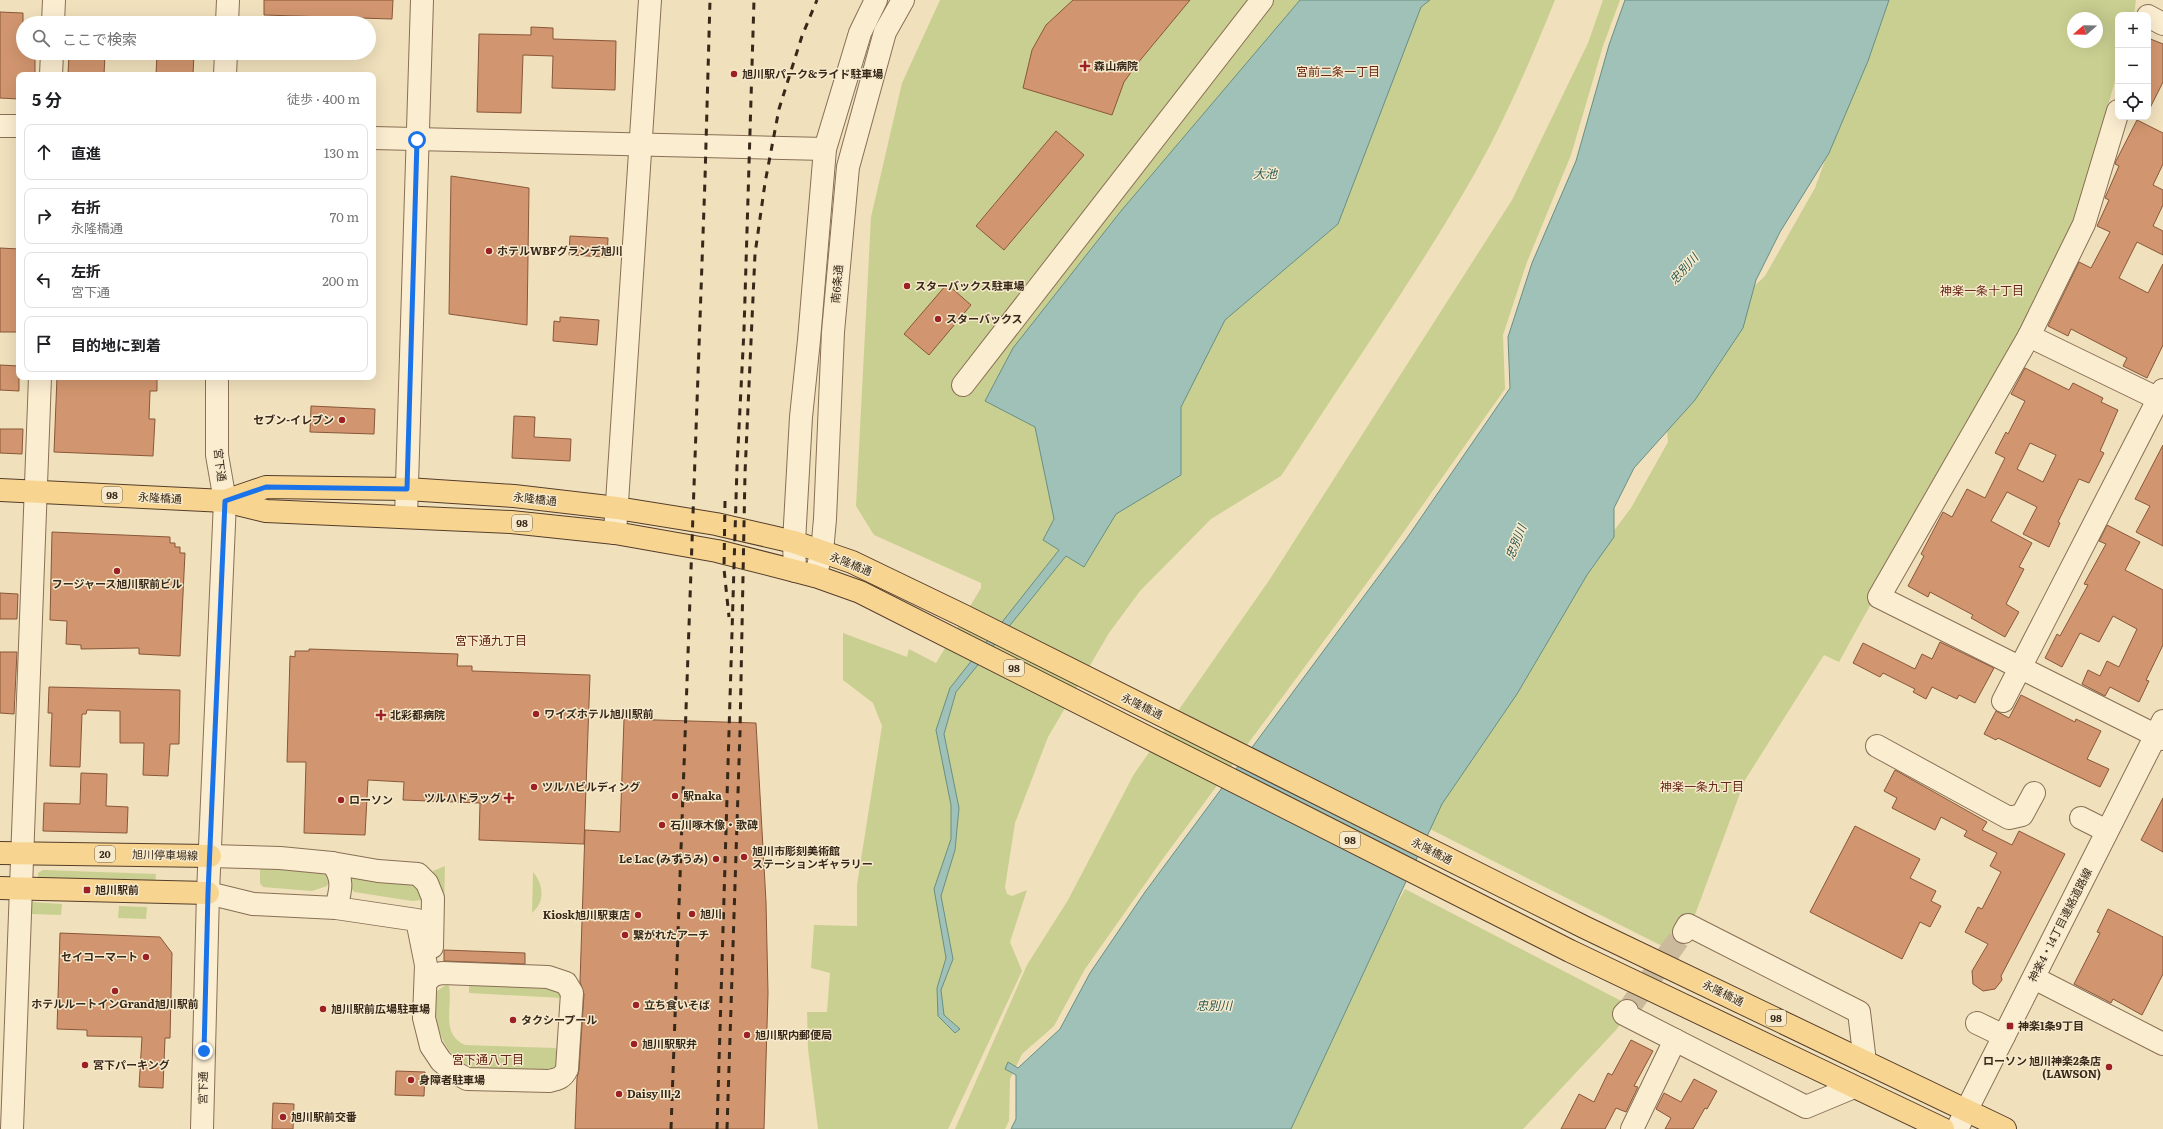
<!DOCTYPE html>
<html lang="ja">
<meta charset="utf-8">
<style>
body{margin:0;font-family:Literata,"Noto Sans JP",serif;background:#f6f6f6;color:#202124}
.controls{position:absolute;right:12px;top:12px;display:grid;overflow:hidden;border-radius:8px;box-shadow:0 4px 16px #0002}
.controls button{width:36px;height:36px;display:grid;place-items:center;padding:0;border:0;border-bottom:1px solid #e0e0e0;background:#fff;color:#202124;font:20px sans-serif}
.compass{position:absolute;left:2067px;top:12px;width:36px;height:36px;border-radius:50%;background:#fff;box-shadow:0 4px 16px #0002;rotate:250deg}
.stop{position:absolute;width:12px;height:12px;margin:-9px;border:3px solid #1a73e8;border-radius:50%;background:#fff}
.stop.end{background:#1a73e8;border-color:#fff;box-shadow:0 1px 4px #0008}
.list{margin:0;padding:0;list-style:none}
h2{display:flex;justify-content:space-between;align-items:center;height:52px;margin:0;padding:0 16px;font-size:17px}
h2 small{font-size:13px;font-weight:400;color:#757577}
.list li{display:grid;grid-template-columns:26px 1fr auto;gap:12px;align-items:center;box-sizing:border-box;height:56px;margin:0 8px 8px;padding:0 8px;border:1px solid #e0e0e0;border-radius:8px}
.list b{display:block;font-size:15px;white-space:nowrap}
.list p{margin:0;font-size:13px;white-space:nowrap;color:#757577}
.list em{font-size:13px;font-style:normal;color:#757577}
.icon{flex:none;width:22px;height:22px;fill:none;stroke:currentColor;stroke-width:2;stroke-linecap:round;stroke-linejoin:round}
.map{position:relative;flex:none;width:2163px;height:1129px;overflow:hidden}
.search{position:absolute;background:#fff;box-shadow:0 4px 16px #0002;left:16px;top:16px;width:360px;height:44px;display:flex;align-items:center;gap:10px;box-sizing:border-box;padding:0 14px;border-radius:22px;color:#757577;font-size:15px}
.panel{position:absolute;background:#fff;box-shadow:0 4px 16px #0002;left:16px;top:72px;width:360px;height:308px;border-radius:8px}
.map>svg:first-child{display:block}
</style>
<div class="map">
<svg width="2163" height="1129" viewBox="0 0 2163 1129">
<rect width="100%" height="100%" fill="#f0e0bc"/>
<g fill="#c9cf90" fill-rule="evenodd">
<path d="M 940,0 L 1555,0 C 1531,59 1506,118 1475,173 C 1422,266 1360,355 1302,444 L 1281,476 L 1211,519 L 1140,591 L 1109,633 L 1048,737 L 1015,823 L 1005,887 L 1007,894 L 1012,896 L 1027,890 L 1010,942 L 1022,971 L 948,1129 L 818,1129 L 808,1049 L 807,1012 L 827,1012 L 830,973 L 811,968 L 814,925 L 857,926 L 857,885 L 882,726 L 873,703 L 843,680 L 843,633 L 907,657 L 909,649 L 936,663 L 981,588 L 981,583 L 874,535 L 856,506 L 871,217 L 902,83 Z"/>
<polygon points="1603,0 1620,0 1603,46 1571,155 1527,262 1503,335 1505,389 1383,561 1159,864 1085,969 1054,1026 1022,1054 1010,1079 1009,1121 1005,1129 955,1129 1027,965 1068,900 1134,774 1270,579 1512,200 1588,43"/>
<path d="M 1883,0 L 2136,0 L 2134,15 L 2118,15 L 2118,71 L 2074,221 L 2018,336 L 1839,662 L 1824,655 L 1745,780 L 1680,955 L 1426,827 L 1582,573 L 1631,508 L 1668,442 L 1665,404 L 1693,344 L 1765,276 L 1815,188 ZM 2073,18 L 2097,18 L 2097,42 L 2073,42 Z"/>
<polygon points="445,866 444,910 441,909 433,871"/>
<polygon points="260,867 325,869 329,881 327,886 312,891 263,887 260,883"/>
<polygon points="43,870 156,874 155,886 38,879 38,873"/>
<path d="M 533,872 C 544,885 545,902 532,913 Z"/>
<polygon points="353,876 413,881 421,889 423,900 412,901 354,892 350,887 350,878"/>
<polygon points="1405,889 1633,1007 1616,1030 1523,1129 1285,1129 1337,1012"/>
<polygon points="31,902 62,904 61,915 31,914"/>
<polygon points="119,906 147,907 146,919 118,918"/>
<path d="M 446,985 L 449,986 C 453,1008 440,1033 465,1045 L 555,1048 L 560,1053 L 555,1071 C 532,1070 500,1073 478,1069 C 445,1064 430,1020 437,991 Z"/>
<polygon points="469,985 553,989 558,991 561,998 469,993"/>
</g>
<g fill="#a0c1b7" stroke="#688f84">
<polygon points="1300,0 1430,0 1421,7 1338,224 1225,320 1181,407 1181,475 1116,514 1084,567 1066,556 956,692 944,734 959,808 955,850 941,896 953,959 941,990 944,1015 960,1029 955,1033 938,1016 937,988 946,958 934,889 951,839 951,805 936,730 950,688 1059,550 1043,540 1054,519 1035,427 985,401 1013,348 1121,211"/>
<polygon points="1625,0 1889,0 1868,61 1829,153 1780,232 1756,280 1743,328 1695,400 1634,468 1614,508 1614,537 1587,575 1517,694 1442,804 1291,1129 1011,1129 1016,1119 1016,1075 1005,1069 1008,1062 1018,1068 1060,1029 1090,973 1145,892 1407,538 1510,388 1508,337 1532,263 1576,161 1609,45"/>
</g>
<g fill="#d1966f" stroke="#895739" fill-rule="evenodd">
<polygon points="264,0 393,0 392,19 264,15"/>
<polygon points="1073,0 1190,0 1137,64 1124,82 1112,115 1023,88 1032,50 1046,25"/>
<polygon points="0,12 23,13 23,53 35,53 35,75 19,75 19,99 0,98"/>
<polygon points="531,27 553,28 553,39 616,41 615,90 552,88 553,56 523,55 521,113 477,112 479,34 531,35"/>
<polygon points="2148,38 2163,44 2163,82 2148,112"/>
<polygon points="69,53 105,54 104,75 68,75"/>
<polygon points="157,53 194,53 193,75 156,75"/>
<polygon points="2137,120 2163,133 2163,164 2153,185 2163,190 2163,205 2153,226 2163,231 2163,255 2137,242 2119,278 2148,293 2163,264 2163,345 2147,378 2123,366 2127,358 2071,329 2068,336 2048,326 2079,262 2091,268 2110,232 2097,226 2109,200 2105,198 2119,166 2115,164 2116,161"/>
<polygon points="1056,131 1084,155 1004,250 976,226"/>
<polygon points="451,176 529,188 527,325 449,314"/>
<polygon points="570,236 608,238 607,257 569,255"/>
<polygon points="0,248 19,249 19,332 0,332"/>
<polygon points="947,284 971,305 929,355 904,334"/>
<polygon points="560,317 599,320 597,345 553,341 554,321 560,322"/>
<polygon points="0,365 19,366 19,391 0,390"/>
<path d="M 2025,368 L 2069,390 L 2073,383 L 2103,398 L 2101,402 L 2118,410 L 2100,451 L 2104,453 L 2089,483 L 2079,479 L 2058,522 L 2060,523 L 2049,547 L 2023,534 L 2037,507 L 2007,492 L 1991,521 L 2032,543 L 2019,567 L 2024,569 L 2006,604 L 2019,612 L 2005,637 L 1971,618 L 1973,615 L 1930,592 L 1928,597 L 1908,586 L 1924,556 L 1921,554 L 1943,512 L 1952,517 L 1967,489 L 1985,498 L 2005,458 L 1995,453 L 2006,432 L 2008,434 L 2025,401 L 2011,394 ZM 2030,443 L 2056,455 L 2043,482 L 2017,469 Z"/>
<polygon points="57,377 157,377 157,391 150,391 149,419 155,419 153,456 54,452"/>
<polygon points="311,406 375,409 374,434 310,432"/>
<polygon points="514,416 535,417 534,437 571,439 570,461 512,458"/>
<polygon points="0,429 23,429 22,454 0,453"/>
<polygon points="2163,445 2163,546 2136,532 2150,506 2135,499"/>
<polygon points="2107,525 2140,542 2125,570 2163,590 2163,645 2146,680 2149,681 2139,702 2110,687 2105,696 2082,684 2088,670 2100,676 2107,661 2119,667 2137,629 2113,616 2099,642 2080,633 2062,667 2045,658 2057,634 2060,636 2088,585 2084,584 2106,544 2099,541"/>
<polygon points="52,532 170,537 170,543 175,543 175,547 180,547 180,553 185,553 180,656 139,654 139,648 81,649 81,645 66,644 67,621 50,620"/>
<polygon points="0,593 18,594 17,619 0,619"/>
<polygon points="1940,642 1994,668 1975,703 1959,695 1957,699 1932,687 1926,699 1913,692 1915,689 1883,673 1880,677 1853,663 1863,643 1915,669 1922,654 1932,659"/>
<polygon points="309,649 458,654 457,666 472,666 472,671 590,675 584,844 479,840 480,803 403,800 404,782 368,780 365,835 304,833 306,762 287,762 290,656 295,657 295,651 309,651"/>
<polygon points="0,652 17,652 14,714 0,713"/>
<polygon points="49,687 180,690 179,744 170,744 168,776 143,775 144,743 120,743 120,711 87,710 86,714 82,714 80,767 50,766 52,713 48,713"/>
<polygon points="2021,695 2075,722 2076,719 2101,731 2087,759 2109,769 2100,787 1998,738 1996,740 1984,734 1996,711 2009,718"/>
<polygon points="624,719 756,723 766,902 768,993 764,1129 575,1129 577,1078 579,1070 584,994 580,982 585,830 620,832"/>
<polygon points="1895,770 1987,822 1982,830 2012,845 2019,831 2065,854 2001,976 2002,980 1995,989 1983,991 1973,984 1972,971 1988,944 1965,932 1978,907 1982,909 2001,872 1990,866 1997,853 1964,836 1967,831 1941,817 1935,830 1892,808 1897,798 1884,791"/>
<polygon points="81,773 107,774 106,806 128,807 127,833 43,831 44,803 80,804"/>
<polygon points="2163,798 2163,852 2141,840"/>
<polygon points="1855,826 1920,859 1910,878 1936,891 1931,901 1941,906 1930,927 1920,922 1902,959 1810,912"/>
<polygon points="2108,909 2163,937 2163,974 2142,1015 2113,999 2111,1003 2074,984 2100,933 2097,932"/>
<polygon points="60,933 160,937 172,953 170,1038 165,1038 163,1088 139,1087 142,1037 87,1036 87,1030 57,1029"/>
<polygon points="444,950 525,953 525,964 444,961"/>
<polygon points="1631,1040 1653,1051 1634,1086 1638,1087 1626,1112 1616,1108 1605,1129 1561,1129 1579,1094 1594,1102 1608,1073 1612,1075"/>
<polygon points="396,1071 425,1072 424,1096 395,1095"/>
<polygon points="1694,1079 1717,1091 1707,1109 1705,1108 1693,1129 1665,1129 1671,1118 1656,1109 1664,1093 1681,1102"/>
<polygon points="273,1103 294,1104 293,1129 272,1129"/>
</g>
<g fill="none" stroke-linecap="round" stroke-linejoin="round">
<polyline stroke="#cbbb9c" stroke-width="22" stroke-dasharray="22 11" stroke-linecap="butt" points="1627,1011 1684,932"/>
<defs>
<g id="minor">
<polyline points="2148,16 2163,24"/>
<polyline points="53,23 54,0"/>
<polyline points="227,23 228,0"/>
<polyline points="51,75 52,53"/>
<polyline points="225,75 226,53"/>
<polyline points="2118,111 2084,224 2029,336 1879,597 2163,739"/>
<polyline points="0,126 19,126"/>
<polyline points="373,138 825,149"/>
<polyline points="2029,336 2163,401"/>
<polyline points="963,385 1262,0"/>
<polyline points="406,517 422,0"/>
<polyline points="615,533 650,0"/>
<polyline points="795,571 794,542 801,417 809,340 825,149 860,33 876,0"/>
<polyline points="815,576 822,552 825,519 833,332 848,167 885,32 903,0"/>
<polyline points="2003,701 2163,390"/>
<polyline points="1877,746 2009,818 2022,815 2034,793"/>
<polyline points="2081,818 2107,831"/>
<polyline points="210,856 280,858 332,863 378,871 418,874 427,883 433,898 432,947"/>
<path d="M 332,863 C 344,878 341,890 336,908"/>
<path d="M 208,893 L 253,904 L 336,908 L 417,920 L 426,965 L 424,1018 L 431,1046 L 441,1061 L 454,1072 L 467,1079 L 549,1081 C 558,1079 563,1078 567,1069 L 572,993 L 566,983 L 548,977 L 442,973 L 433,975 L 426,982"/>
<polyline points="1684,932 1688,925 1859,1012 1865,1062"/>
<polyline points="2034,978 2163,1044"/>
<polyline points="1627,1011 1624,1014 1806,1107 1854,1087"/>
<polyline points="1977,1023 2004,1036"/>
<polyline points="12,1129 40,377"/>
<polyline points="202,1129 208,893 225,501 217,455 217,377"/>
<polyline points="1632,1129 1675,1040"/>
<polyline points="1957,1129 2163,721"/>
</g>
<g id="major">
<polyline points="0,490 225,501 266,511 511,522 615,533 717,551 815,576 860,592 1570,951 1943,1129"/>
<polyline points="225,501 266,487 407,489 514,496 617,508 716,524 794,542 852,562 962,615 1584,927 2005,1129"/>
<polyline points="0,853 210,856"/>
<polyline points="0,888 208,893"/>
</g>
</defs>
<use href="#minor" stroke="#896f55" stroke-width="24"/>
<use href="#major" stroke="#563d2a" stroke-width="24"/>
<use href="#minor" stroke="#fbedd0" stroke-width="22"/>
<use href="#major" stroke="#f7d590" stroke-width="22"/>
<g stroke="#37281a" stroke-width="3" stroke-dasharray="7 7" stroke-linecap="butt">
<polyline points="725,501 724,569 729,617"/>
<polyline points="671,1129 705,179 710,0"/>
<polyline points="717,1129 737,467 744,330 754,0"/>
<polyline points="727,1129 740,732 745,473 755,254 765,183 779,109 802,36 817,0"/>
</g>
</g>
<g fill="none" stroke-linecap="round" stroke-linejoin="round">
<polyline stroke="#1a73e8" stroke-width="5" points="204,1051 208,893 225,501 266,487 407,489 417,140"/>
</g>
<g fill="#9b2124" stroke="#f7eacc" stroke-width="1.5">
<path d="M1083 60h4v4h4v4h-4v4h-4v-4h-4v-4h4z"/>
<circle cx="734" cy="74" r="4"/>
<circle cx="489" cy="251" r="4"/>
<circle cx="907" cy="286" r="4"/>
<circle cx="938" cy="319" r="4"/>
<circle cx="342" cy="420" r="4"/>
<circle cx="117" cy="571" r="4"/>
<circle cx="536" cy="714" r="4"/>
<path d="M379 709h4v4h4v4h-4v4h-4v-4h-4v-4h4z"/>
<circle cx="534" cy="787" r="4"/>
<circle cx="675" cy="796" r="4"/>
<path d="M507 792h4v4h4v4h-4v4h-4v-4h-4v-4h4z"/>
<circle cx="341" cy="800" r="4"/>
<circle cx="662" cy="825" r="4"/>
<circle cx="744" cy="857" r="4"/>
<circle cx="716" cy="859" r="4"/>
<rect x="83" y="886" width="8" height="8" rx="2"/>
<circle cx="692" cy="914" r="4"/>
<circle cx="638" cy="915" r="4"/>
<circle cx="625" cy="935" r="4"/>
<circle cx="146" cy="957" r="4"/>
<circle cx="115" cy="991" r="4"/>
<circle cx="636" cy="1005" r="4"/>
<circle cx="323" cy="1009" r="4"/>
<circle cx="513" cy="1020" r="4"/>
<rect x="2006" y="1022" width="8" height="8" rx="2"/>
<circle cx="747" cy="1035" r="4"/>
<circle cx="634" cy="1044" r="4"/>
<circle cx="85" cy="1065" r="4"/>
<circle cx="2109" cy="1067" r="4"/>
<circle cx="411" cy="1080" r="4"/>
<circle cx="619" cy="1094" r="4"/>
<circle cx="283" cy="1117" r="4"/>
</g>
<g text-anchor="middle" stroke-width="3" stroke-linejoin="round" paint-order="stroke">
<g fill="#f7eacc" stroke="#71624f" stroke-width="1">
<rect x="102" y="487" width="20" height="16" rx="3"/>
<rect x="512" y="515" width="20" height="16" rx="3"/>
<rect x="1004" y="660" width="20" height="16" rx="3"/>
<rect x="1340" y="832" width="20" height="16" rx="3"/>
<rect x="95" y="846" width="20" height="16" rx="3"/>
<rect x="1766" y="1010" width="20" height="16" rx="3"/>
</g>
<g font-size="10" font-weight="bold" fill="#37281a">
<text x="112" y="499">98</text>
<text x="522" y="527">98</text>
<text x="1014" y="672">98</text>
<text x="1350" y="844">98</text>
<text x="105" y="858">20</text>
<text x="1776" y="1022">98</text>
</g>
<g font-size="11" font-weight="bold" fill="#37281a" stroke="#f7eacc" text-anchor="start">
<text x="1094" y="70">森山病院</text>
<text x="742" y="78">旭川駅パーク&amp;ライド駐車場</text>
<text x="497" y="255">ホテルWBFグランデ旭川</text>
<text x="915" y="290">スターバックス駐車場</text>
<text x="946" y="323">スターバックス</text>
<text x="334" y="424" text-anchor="end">セブン-イレブン</text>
<text x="117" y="588" text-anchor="middle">フージャース旭川駅前ビル</text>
<text x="544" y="718">ワイズホテル旭川駅前</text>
<text x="390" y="719">北彩都病院</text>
<text x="542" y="791">ツルハビルディング</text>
<text x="683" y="800">駅naka</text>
<text x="501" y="802" text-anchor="end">ツルハドラッグ</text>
<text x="349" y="804">ローソン</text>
<text x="670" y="829">石川啄木像・歌碑</text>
<text x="752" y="855">旭川市彫刻美術館<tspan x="752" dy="13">ステーションギャラリー</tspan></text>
<text x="708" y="863" text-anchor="end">Le Lac (みずうみ)</text>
<text x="95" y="894">旭川駅前</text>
<text x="700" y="918">旭川</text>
<text x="630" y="919" text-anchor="end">Kiosk旭川駅東店</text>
<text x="633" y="939">繋がれたアーチ</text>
<text x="138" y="961" text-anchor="end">セイコーマート</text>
<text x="115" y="1008" text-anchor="middle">ホテルルートインGrand旭川駅前</text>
<text x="644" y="1009">立ち食いそば</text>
<text x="331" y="1013">旭川駅前広場駐車場</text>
<text x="521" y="1024">タクシープール</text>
<text x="2018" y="1030">神楽1条9丁目</text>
<text x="755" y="1039">旭川駅内郵便局</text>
<text x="642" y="1048">旭川駅駅弁</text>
<text x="2101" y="1065" text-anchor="end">ローソン 旭川神楽2条店<tspan x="2101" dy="13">(LAWSON)</tspan></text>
<text x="93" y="1069">宮下パーキング</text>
<text x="419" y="1084">身障者駐車場</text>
<text x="627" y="1098">Daisy Ⅲ-2</text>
<text x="291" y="1121">旭川駅前交番</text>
</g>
<g font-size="11" fill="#37281a" stroke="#f7eacc">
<text transform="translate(837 284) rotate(-85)" y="4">南6条通</text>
<text transform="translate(220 465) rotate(83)" y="4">宮下通</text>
<text transform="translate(160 498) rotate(3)" y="4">永隆橋通</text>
<text transform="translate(535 499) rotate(6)" y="4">永隆橋通</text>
<text transform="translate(851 564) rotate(22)" y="4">永隆橋通</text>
<text transform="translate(1142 706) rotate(26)" y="4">永隆橋通</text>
<text transform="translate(1432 851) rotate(27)" y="4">永隆橋通</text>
<text transform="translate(165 855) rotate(1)" y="4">旭川停車場線</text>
<text transform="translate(2060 925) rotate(-63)" y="4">神楽4・14丁目連絡道路線</text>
<text transform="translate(1723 993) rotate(26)" y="4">永隆橋通</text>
<text transform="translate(203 1088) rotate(-89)" y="4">宮下通</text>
</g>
<g font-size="12" fill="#662617" stroke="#f7eacc">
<text x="1338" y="76">宮前二条一丁目</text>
<text x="1982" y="295">神楽一条十丁目</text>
<text x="491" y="645">宮下通九丁目</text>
<text x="1702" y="791">神楽一条九丁目</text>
<text x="488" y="1064">宮下通八丁目</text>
</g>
<g font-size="12" font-style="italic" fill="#295854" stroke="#f7eacc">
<text x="1265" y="178">大池</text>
<text transform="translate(1684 269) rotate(-48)" y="4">忠別川</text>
<text transform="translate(1516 542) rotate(-68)" y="4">忠別川</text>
<text x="1214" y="1010">忠別川</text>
</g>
</g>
</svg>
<div class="controls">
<button>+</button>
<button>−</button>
<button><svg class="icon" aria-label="locate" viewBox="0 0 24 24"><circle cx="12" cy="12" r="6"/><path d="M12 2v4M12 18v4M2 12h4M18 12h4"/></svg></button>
</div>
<svg class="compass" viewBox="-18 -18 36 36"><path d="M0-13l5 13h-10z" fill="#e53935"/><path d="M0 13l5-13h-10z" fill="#757577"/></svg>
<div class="stop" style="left:417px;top:140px"></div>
<div class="stop end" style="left:204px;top:1051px"></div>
<div class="search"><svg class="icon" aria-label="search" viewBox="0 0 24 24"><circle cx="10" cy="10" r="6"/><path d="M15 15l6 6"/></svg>ここで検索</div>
<section class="panel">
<h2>5 分<small>徒歩 · 400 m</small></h2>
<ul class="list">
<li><svg class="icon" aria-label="ahead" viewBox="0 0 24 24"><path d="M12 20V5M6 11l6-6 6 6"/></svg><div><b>直進</b></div><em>130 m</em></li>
<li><svg class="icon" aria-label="right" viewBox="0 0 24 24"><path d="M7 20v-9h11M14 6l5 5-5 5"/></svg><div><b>右折</b><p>永隆橋通</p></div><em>70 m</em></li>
<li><svg class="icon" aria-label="left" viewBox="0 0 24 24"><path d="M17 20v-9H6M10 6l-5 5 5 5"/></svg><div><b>左折</b><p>宮下通</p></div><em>200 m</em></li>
<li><svg class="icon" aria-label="arrive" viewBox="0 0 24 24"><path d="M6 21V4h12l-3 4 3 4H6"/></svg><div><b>目的地に到着</b></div></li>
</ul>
</section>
</div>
